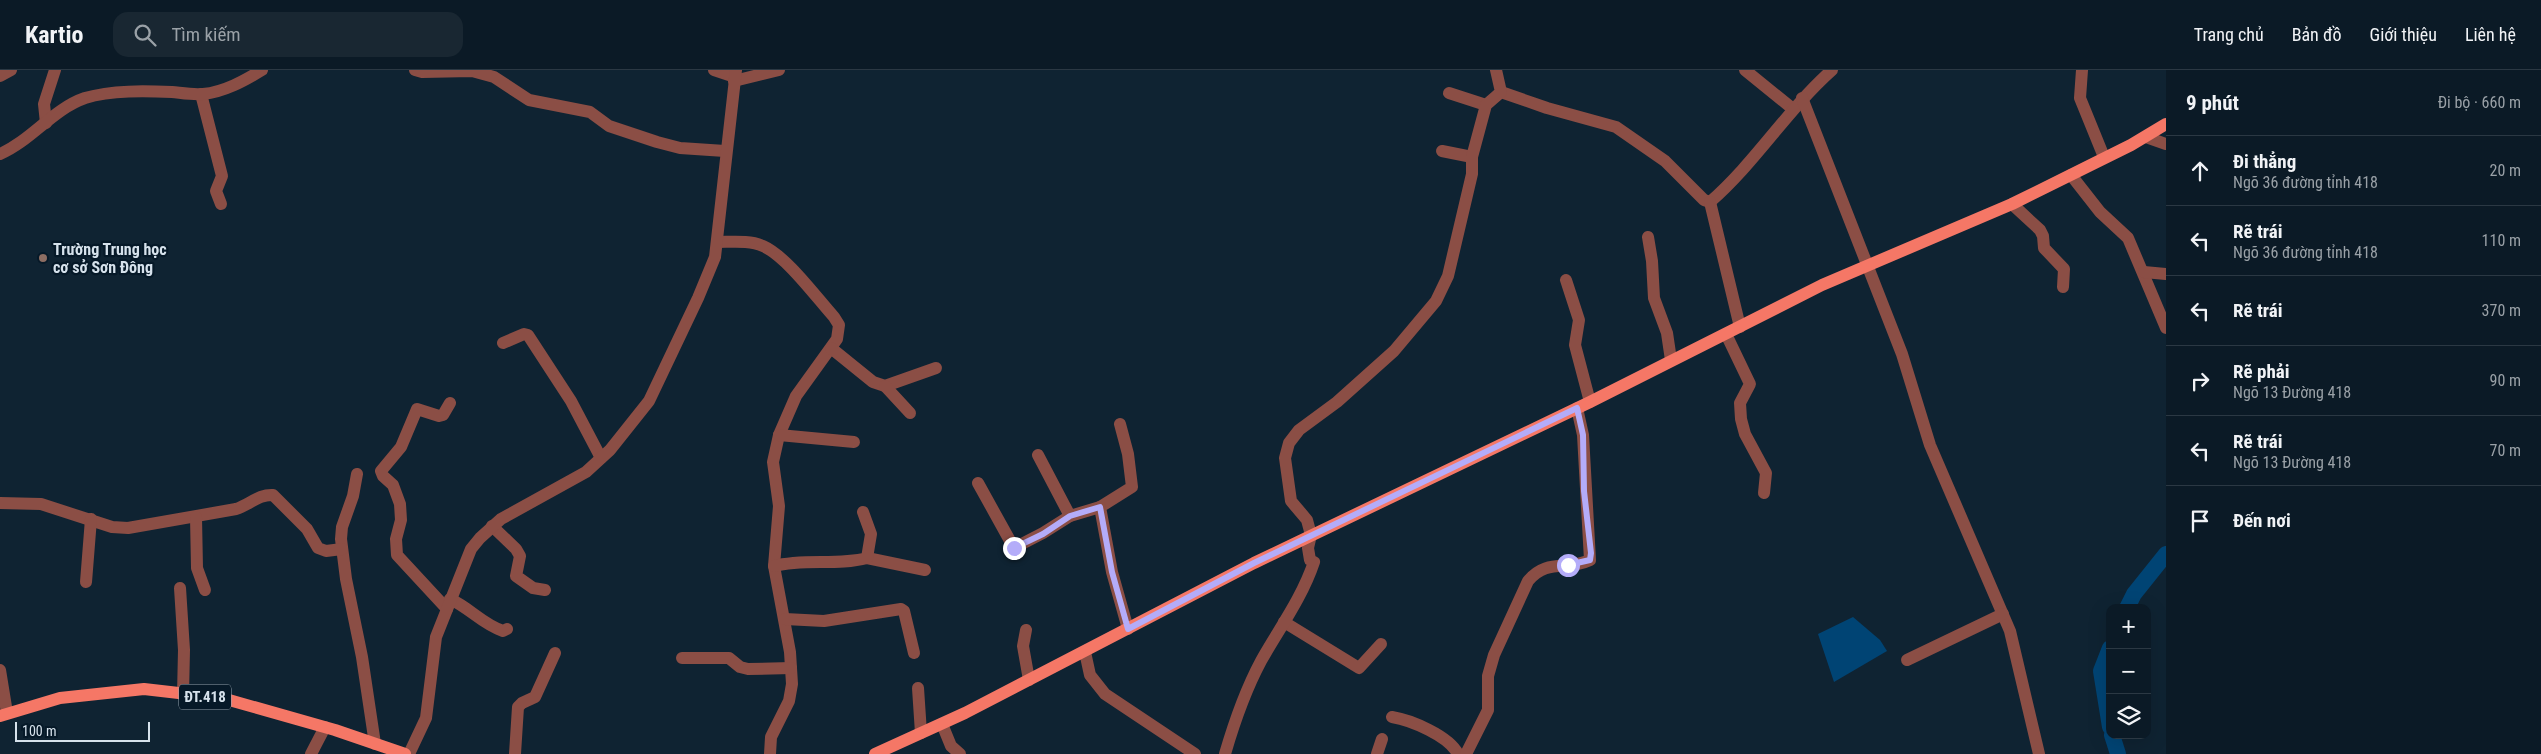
<!DOCTYPE html>
<html lang="vi">
<meta charset="utf-8">
<style>
body{margin:0;font-family:"Roboto Condensed",sans-serif;background:#192732;color:#f1f3f6}
.controls{position:absolute;right:15px;bottom:15px;display:grid;overflow:hidden;border-radius:10px;box-shadow:0 5px 20px #0002}
.controls button{width:45px;height:45px;display:grid;place-items:center;padding:0;border:0;border-bottom:1px solid #2b3843;background:#0b1a26;color:#f1f3f6;font:25px sans-serif}
.scale{position:absolute;left:15px;bottom:12px;width:135px;box-sizing:border-box;padding-left:5px;border:2px solid #d6e2ec;border-top:0;font-size:14px;line-height:18px;white-space:nowrap;color:#d6e2ec;-webkit-text-stroke:4px #061928;paint-order:stroke}
.stop{position:absolute;width:15px;height:15px;margin:-11px;border:4px solid #b4acf9;border-radius:50%;background:#fff}
.stop.end{background:#b4acf9;border-color:#fff;box-shadow:0 1px 5px #0008}
.list{margin:0;padding:0;list-style:none}
h2{display:flex;justify-content:space-between;align-items:center;height:65px;margin:0;padding:0 20px;font-size:21px}
h2 small{font-size:16px;font-weight:400;color:#9aa1a7}
.list li{display:grid;grid-template-columns:32px 1fr auto;gap:15px;align-items:center;box-sizing:border-box;height:70px;padding:0 20px;border-top:1px solid #2b3843}
.list b{display:block;font-size:19px;white-space:nowrap}
.list p{margin:0;font-size:16px;white-space:nowrap;color:#9aa1a7}
.list em{font-size:16px;font-style:normal;color:#9aa1a7}
.icon{flex:none;width:28px;height:28px;fill:none;stroke:currentColor;stroke-width:2;stroke-linecap:round;stroke-linejoin:round}
.map{position:relative;flex:none;width:2166px;height:684px;overflow:hidden}
header{display:flex;align-items:center;gap:30px;box-sizing:border-box;height:70px;padding:0 25px;background:#0b1a26;border-bottom:1px solid #2b3843}
header strong{font-size:24px}
nav{display:flex;gap:28px;margin-inline-start:auto;font-size:18px}
.search{width:350px;height:45px;background:#192732;display:flex;align-items:center;gap:12px;box-sizing:border-box;padding:0 18px;border-radius:15px;color:#9aa1a7;font-size:19px}
main{display:flex}
aside{flex:1;background:#0b1a26}
.map>svg:first-child{display:block}
</style>
<header>
<strong>Kartio</strong>
<div class="search"><svg class="icon" aria-label="search" viewBox="0 0 24 24"><circle cx="10" cy="10" r="6"/><path d="M15 15l6 6"/></svg>Tìm kiếm</div>
<nav><a>Trang chủ</a><a>Bản đồ</a><a>Giới thiệu</a><a>Liên hệ</a></nav>
</header>
<main>
<div class="map">
<svg width="2166" height="684" viewBox="0 0 2166 684">
<rect width="100%" height="100%" fill="#0f2332"/>
<polygon fill="#004474" points="1853,547 1880,570 1887,581 1834,612 1818,564"/>
<g fill="none" stroke-linecap="round" stroke-linejoin="round">
<g stroke="#004474" stroke-width="16">
<polyline points="2127,538 2134,524 2166,484"/>
<polyline points="2110,578 2101,601 2110,657"/>
<polyline points="2112,665 2118,684"/>
</g>
<g stroke="#8b4e45" stroke-width="12">
<polyline points="415,0 422,2 472,1 494,7 529,30 590,42 609,56 657,72 680,78 725,81"/>
<polyline points="714,0 735,7"/>
<polyline points="1745,0 1793,39"/>
<polyline points="2082,0 2080,28 2104,87"/>
<polyline points="0,6 11,0"/>
<polyline points="734,11 779,0"/>
<path d="M 1501,22 L 1547,38 L 1616,57 L 1665,91 L 1704,130 L 1710,132 C 1755,93 1787,40 1832,0"/>
<polyline points="1449,23 1486,35"/>
<polyline points="201,24 222,106 216,121 221,134"/>
<polyline points="1802,28 1902,284 1930,375 2010,561 2039,684"/>
<polyline points="46,53 44,34 55,0"/>
<polyline points="2146,67 2166,74"/>
<polyline points="1442,81 1472,87"/>
<path d="M 0,84 C 32,70 53,39 85,28 C 112,20 145,21 172,22 C 182,23 193,25 203,24 C 224,22 244,11 262,0"/>
<polyline points="2071,105 2100,142 2128,168 2166,258"/>
<polyline points="1710,132 1740,257"/>
<polyline points="2012,134 2040,160 2043,166 2044,178 2064,199 2063,217"/>
<polyline points="1648,167 1652,191 1654,228 1667,263 1671,290"/>
<path d="M 717,172 C 732,172 750,170 763,176 C 786,186 816,227 834,247 L 839,255 L 837,269 L 796,326 L 779,365 L 773,392 L 779,436 L 774,496 L 790,582 L 792,614 L 789,631 L 771,667 L 770,684"/>
<polyline points="2144,202 2166,204"/>
<polyline points="1566,210 1579,250 1575,275 1590,332"/>
<polyline points="1726,264 1750,314 1740,333 1741,349 1745,364 1766,403 1764,423"/>
<polyline points="503,273 524,264 528,265 571,331 601,388"/>
<polyline points="831,278 873,312 885,316 936,298"/>
<polyline points="885,316 910,343"/>
<polyline points="1120,354 1128,384 1132,417 1100,437 1112,502 1128,559"/>
<polyline points="779,365 854,372"/>
<polyline points="1038,385 1070,446"/>
<polyline points="357,404 353,426 342,457 341,469 346,509 362,587 375,674"/>
<polyline points="978,413 1014,478 1043,463 1070,446 1100,437"/>
<path d="M 0,433 L 41,434 L 112,457 L 128,458 L 236,439 C 249,435 259,424 273,425 L 307,459 L 318,478 L 326,481 L 342,479"/>
<polyline points="196,447 197,498 205,520"/>
<polyline points="492,456 516,479 520,486 516,506 533,518 545,520"/>
<polyline points="867,488 925,500"/>
<path d="M 774,496 C 805,488 837,496 867,488 L 871,464 L 863,442"/>
<polyline points="86,512 91,449"/>
<polyline points="180,518 184,580 183,625"/>
<path d="M 450,529 C 470,538 482,554 503,561 L 507,559"/>
<polyline points="447,539 397,485 396,469 401,450 400,434 393,415 383,406 381,401 401,377 417,339 439,346 443,345 450,333"/>
<polyline points="785,549 824,551 901,539 904,541 914,583"/>
<polyline points="1284,552 1359,598 1381,574"/>
<polyline points="1026,560 1023,576 1029,610"/>
<polyline points="1085,582 1090,605 1105,624 1195,684"/>
<polyline points="682,588 729,588 740,597 748,599 791,598"/>
<polyline points="1907,590 2003,544"/>
<polyline points="0,600 7,643"/>
<polyline points="918,618 921,663"/>
<path d="M 1392,647 C 1411,650 1449,666 1458,684"/>
<polyline points="942,654 951,676 960,684"/>
<polyline points="311,684 325,657"/>
<polyline points="409,684 426,648 436,567 471,479 480,468 501,449 586,402 610,380 649,331 698,228 715,187 736,0"/>
<polyline points="515,684 518,637 522,633 535,627 555,583"/>
<path d="M 1225,684 C 1234,653 1246,619 1261,591 C 1279,559 1302,528 1314,492 L 1310,490 L 1308,478 L 1311,465 L 1307,450 L 1291,431 L 1285,388 L 1289,373 L 1299,360 L 1337,332 L 1394,281 L 1436,231 L 1448,206 L 1472,104 L 1472,87 L 1486,35 L 1501,22 L 1496,0"/>
<polyline points="1377,684 1382,669"/>
<path d="M 1466,684 L 1488,640 L 1488,606 L 1494,585 L 1528,511 C 1547,488 1567,501 1590,490 L 1583,365 L 1577,338"/>
</g>
<g stroke="#f57766" stroke-width="12">
<polyline points="0,646 60,628 144,619 222,628 335,660 405,684"/>
<polyline points="875,684 965,643 1254,493 1590,332 1822,215 2012,134 2131,75 2166,54"/>
</g>
</g>
<g fill="none" stroke-linecap="round" stroke-linejoin="round">
<polyline stroke="#b4acf9" stroke-width="6" points="1014,478 1043,464 1070,446 1100,437 1112,502 1128,559 1254,493 1577,338 1583,365 1584,421 1591,483 1590,490 1568,495"/>
</g>
<circle fill="#8d6e63" stroke="#061928" stroke-width="2" cx="43" cy="188" r="5"/>
<g text-anchor="middle" stroke-width="4.5" stroke-linejoin="round" paint-order="stroke">
<rect fill="#061928" stroke="#98a6b1" stroke-width="1" x="179" y="614.5" width="52" height="25" rx="4"/>
<g font-size="15" font-weight="bold" fill="#d6e2ec">
<text x="205" y="632">ĐT.418</text>
</g>
<g font-size="16" font-weight="bold" fill="#d6e2ec" stroke="#061928" text-anchor="start">
<text x="53" y="185">Trường Trung học<tspan x="53" dy="18">cơ sở Sơn Đông</tspan></text>
</g>
</g>
</svg>
<div class="controls">
<button>+</button>
<button>−</button>
<button><svg class="icon" aria-label="layers" viewBox="0 0 24 24"><path d="M12 4l9 5-9 5-9-5zM3 14l9 5 9-5"/></svg></button>
</div>
<div class="scale">100 m</div>
<div class="stop" style="left:1568px;top:495px"></div>
<div class="stop end" style="left:1014px;top:478px"></div>
</div>
<aside>
<h2>9 phút<small>Đi bộ · 660 m</small></h2>
<ul class="list">
<li><svg class="icon" aria-label="ahead" viewBox="0 0 24 24"><path d="M12 20V5M6 11l6-6 6 6"/></svg><div><b>Đi thẳng</b><p>Ngõ 36 đường tỉnh 418</p></div><em>20 m</em></li>
<li><svg class="icon" aria-label="left" viewBox="0 0 24 24"><path d="M17 20v-9H6M10 6l-5 5 5 5"/></svg><div><b>Rẽ trái</b><p>Ngõ 36 đường tỉnh 418</p></div><em>110 m</em></li>
<li><svg class="icon" aria-label="left" viewBox="0 0 24 24"><path d="M17 20v-9H6M10 6l-5 5 5 5"/></svg><div><b>Rẽ trái</b></div><em>370 m</em></li>
<li><svg class="icon" aria-label="right" viewBox="0 0 24 24"><path d="M7 20v-9h11M14 6l5 5-5 5"/></svg><div><b>Rẽ phải</b><p>Ngõ 13 Đường 418</p></div><em>90 m</em></li>
<li><svg class="icon" aria-label="left" viewBox="0 0 24 24"><path d="M17 20v-9H6M10 6l-5 5 5 5"/></svg><div><b>Rẽ trái</b><p>Ngõ 13 Đường 418</p></div><em>70 m</em></li>
<li><svg class="icon" aria-label="arrive" viewBox="0 0 24 24"><path d="M6 21V4h12l-3 4 3 4H6"/></svg><div><b>Đến nơi</b></div></li>
</ul>
</aside>
</main>
